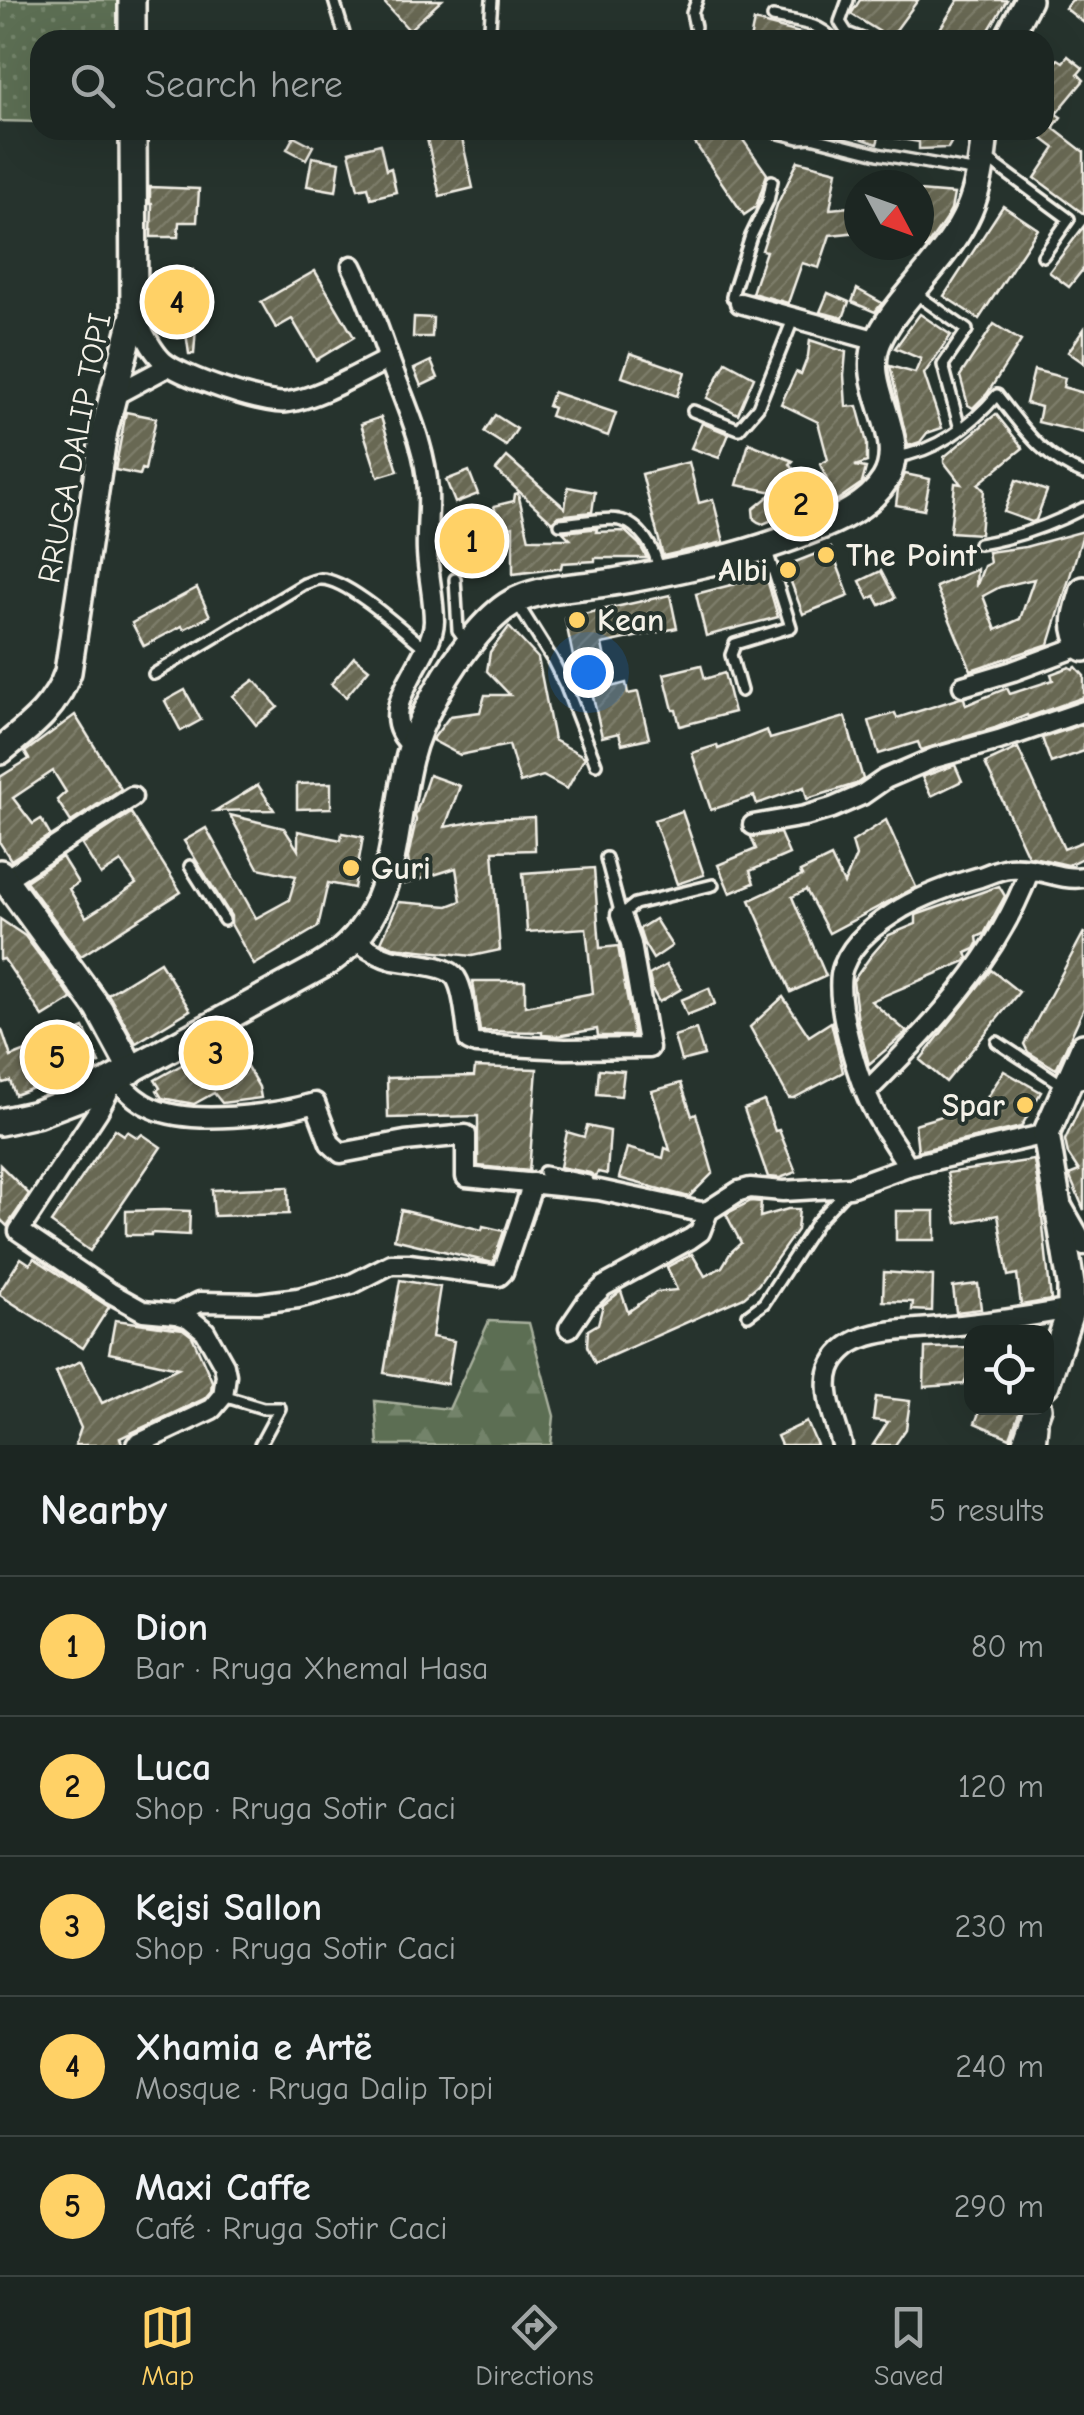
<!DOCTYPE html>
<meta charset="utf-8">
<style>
body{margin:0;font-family:"Comic Neue",sans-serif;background:#252e2a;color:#f1f3f6}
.controls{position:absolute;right:30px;bottom:30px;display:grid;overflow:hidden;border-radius:20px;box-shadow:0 10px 40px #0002}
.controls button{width:90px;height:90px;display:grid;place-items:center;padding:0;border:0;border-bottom:2px solid #3a4340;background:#1c2622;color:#f1f3f6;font:50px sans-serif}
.compass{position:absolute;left:844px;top:170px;width:90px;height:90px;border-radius:50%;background:#1c2622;box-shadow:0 10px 40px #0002;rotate:131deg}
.you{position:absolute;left:588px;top:672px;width:35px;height:35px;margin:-25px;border:8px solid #fff;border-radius:50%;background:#1a73e8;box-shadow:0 0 0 15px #1a73e833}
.badge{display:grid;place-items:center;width:65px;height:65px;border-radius:50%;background:#ffd166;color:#111;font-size:32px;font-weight:700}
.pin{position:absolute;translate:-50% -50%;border:5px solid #fff;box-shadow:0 2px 10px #0006}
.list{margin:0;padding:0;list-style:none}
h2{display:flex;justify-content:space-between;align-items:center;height:130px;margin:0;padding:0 40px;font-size:42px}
h2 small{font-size:32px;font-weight:400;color:#a0a5a5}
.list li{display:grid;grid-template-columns:65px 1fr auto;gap:30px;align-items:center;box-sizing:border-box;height:140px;padding:0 40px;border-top:2px solid #3a4340}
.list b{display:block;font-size:38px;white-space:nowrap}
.list p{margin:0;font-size:32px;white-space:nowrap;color:#a0a5a5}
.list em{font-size:32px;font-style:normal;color:#a0a5a5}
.icon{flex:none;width:55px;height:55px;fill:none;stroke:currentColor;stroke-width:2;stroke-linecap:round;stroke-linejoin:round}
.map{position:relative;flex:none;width:1084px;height:1445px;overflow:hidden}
.search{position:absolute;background:#1c2622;box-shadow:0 10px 40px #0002;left:30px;right:30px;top:30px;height:110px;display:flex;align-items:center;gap:25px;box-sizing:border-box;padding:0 35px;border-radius:30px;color:#a0a5a5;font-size:38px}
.sheet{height:830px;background:#1c2622}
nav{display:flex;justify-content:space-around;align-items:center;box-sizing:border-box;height:140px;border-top:2px solid #3a4340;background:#1c2622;font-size:28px;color:#a0a5a5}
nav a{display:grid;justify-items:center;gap:5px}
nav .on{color:#ffd166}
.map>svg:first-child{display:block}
</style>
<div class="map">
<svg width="1084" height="1445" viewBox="0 0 1084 1445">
<defs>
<pattern id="grass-dots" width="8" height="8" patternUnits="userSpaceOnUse" patternTransform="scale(2.5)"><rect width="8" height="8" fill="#5b6e52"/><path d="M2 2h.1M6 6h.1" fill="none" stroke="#73836b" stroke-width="1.8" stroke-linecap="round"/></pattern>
<pattern id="forest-firs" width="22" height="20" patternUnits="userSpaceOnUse" patternTransform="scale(2.5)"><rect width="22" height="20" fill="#5b6e52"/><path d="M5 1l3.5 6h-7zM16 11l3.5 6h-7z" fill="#73836b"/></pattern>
<pattern id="building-hatch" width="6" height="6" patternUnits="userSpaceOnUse" patternTransform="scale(2.5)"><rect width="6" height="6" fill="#676752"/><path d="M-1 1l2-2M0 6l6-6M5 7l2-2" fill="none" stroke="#7d7d6b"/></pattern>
</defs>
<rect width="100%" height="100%" fill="#26332d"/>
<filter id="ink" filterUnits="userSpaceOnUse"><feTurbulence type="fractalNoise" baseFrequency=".01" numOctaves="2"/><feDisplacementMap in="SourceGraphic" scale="20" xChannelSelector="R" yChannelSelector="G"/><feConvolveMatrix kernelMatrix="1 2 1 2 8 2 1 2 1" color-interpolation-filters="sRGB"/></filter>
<g filter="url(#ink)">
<polygon fill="url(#grass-dots)" stroke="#a8b09d" stroke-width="2.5" points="0,0 120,0 120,40 40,40 40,122 0,121"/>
<polygon fill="url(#forest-firs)" stroke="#a8b09d" stroke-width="2.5" points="489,1321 529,1323 554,1416 551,1445 378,1445 375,1401 449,1409"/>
<g fill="url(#building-hatch)" stroke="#f4f1e8" stroke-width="2.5" fill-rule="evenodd">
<polygon points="382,0 442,0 409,30"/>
<polygon points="860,0 918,0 890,38 851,14"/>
<polygon points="958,0 1007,0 983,40 933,40"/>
<polygon points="1072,0 1084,0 1084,23 1065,8"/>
<polygon points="754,21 811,36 810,40 750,40"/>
<polygon points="1068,56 1083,68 1078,74 1084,80 1056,114 1061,117 1053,128 1084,152 1084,214 1035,178 1055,148 1031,130 1044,130 1044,75 1058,59 1063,62"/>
<polygon points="425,130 460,130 473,188 440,196"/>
<polygon points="686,130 736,130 767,174 756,207 744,215"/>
<polygon points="843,130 881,130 877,144 842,132"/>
<polygon points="890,130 958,130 948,148 919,149 919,142 889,137"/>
<polygon points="294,136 313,146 306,159 287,149"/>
<polygon points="380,144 386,170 391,168 396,192 371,198 368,187 358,189 349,152"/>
<polygon points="312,157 340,162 336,191 307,186"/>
<polygon points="798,161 837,171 830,209 859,206 859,232 830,235 819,268 802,263 788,303 752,293 766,251 762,250 777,205"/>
<polygon points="150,187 199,189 197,222 179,222 178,237 151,237 152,204 150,204"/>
<polygon points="919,191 954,194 951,210 946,219 926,248 919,247"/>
<polygon points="1003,206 1038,229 979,319 944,296"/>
<polygon points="1084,226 1084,268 1069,287 1049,272"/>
<polygon points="193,270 198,299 194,354 189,354 182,304 157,307 155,275"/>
<polygon points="315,271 354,337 316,360 292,319 276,328 261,302"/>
<polygon points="857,289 882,303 875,312 852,302"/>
<polygon points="828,293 849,302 843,318 820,312"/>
<polygon points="920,314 951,335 924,374 942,428 927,433 920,442 908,446 890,366 915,373 921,359 895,348"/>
<polygon points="414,317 433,318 432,337 413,337"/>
<polygon points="994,324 1021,341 987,394 973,408 968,405 960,376"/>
<polygon points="1084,329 1084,363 1068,352"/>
<polygon points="810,340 846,352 844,375 846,407 857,406 867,443 867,462 855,466 866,468 862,483 836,501 820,464 828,460 818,422 781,404 796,372 801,374 808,356"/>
<polygon points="630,353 685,372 677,396 622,377"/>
<polygon points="431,361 438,378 421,386 414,369"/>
<polygon points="726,362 754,377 738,414 707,398"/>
<polygon points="1034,370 1065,378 1063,387 1084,393 1084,433 1038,422 1041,407 1026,403"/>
<polygon points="553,392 616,413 608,436 550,416 553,408 548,406"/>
<polygon points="126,412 156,418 145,470 142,469 140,475 115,470"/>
<polygon points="996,414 1023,448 978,484 984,490 980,534 950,532 955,483 961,484 944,462 944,457"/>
<polygon points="495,415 517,429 506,446 484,432"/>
<polygon points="381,417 398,471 378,477 361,424"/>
<polygon points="702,423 729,434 719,458 691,448"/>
<polygon points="749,443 793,461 790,464 815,502 763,524 758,522 754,519 753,509 774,492 737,485"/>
<polygon points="507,457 565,508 568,487 595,492 592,512 558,516 552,522 496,470"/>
<polygon points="689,462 699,503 713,499 724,542 663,556 642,474"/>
<polygon points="469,471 478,494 455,503 446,480"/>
<polygon points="905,474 930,479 924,510 896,505 898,489"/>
<polygon points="1016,480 1047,491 1036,520 1032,522 1004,512"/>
<polygon points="518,493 529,539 570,539 563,532 591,529 597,529 596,532 625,531 639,544 647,558 595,558 595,561 562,563 561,568 513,574 513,526 500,529 494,506 514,501 515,494"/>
<polygon points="487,523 488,557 458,559 457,524"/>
<path d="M 1084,531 L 1049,644 L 971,670 L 936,587 L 977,569 L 976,587 L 984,566 L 990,563 L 988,552 L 1025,547 ZM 1034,579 L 1020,619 L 996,630 L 983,596 L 1000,587 Z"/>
<polygon points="831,548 849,596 803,614 785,566"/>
<polygon points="881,571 895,598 880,605 875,596 869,599 860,581"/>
<polygon points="766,576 778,617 706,636 696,594"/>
<polygon points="197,588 210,616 184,629 182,626 144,646 132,623"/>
<polygon points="670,595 677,628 602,644 606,664 576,671 565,618"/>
<polygon points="509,627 538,658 554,740 585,757 567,789 543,776 520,783 509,745 460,755 432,740 450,716 480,712 485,695 510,695 487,671 490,652"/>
<polygon points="354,657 369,669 346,697 331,684"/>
<polygon points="701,665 705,679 724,673 734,712 680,726 676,710 673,710 664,674"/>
<polygon points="1070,667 1073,669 1076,667 1084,676 1084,697 1028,717 1027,715 995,728 921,750 918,742 879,754 869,721 895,713 897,718 960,698 964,698 966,705 1007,688 1010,694 1053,680 1051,674"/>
<polygon points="254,680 278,707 256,725 233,696"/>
<polygon points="626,683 628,694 638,692 649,738 622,744 619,733 602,737 592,692"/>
<polygon points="185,690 201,720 181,731 165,701"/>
<polygon points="75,715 121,789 71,822 57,800 66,792 53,771 13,798 33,824 41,819 50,835 11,860 0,843 0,777 29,759 25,752"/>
<polygon points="845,717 863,779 856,784 807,799 804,787 757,804 754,796 711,810 692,753 717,745 718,749 767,730 770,739"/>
<polygon points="1084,724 1084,751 1051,763 1042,738"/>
<polygon points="1018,748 1064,849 1084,841 1084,857 1068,865 1028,856 985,763"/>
<polygon points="955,765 962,781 931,796 922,777"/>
<polygon points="429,775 460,786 445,827 489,819 534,817 535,850 493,851 500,950 472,956 393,947 381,942 399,902 448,906 461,901 456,868 405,884 405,867 409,867 408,857 416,820 415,816"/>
<polygon points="331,783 331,808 297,809 297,784"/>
<polygon points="258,785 274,810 215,811"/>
<polygon points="682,811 704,875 677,884 654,820"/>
<polygon points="131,813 181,892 81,956 26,881 62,857 78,883 69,889 86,917 116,898 136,884 121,862 101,875 82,845"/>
<polygon points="230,815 284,828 298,850 298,831 341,840 342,833 363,837 354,888 328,883 318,927 254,965 231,924 231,916 184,841 206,828 256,918 289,900 296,876 258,868"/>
<polygon points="886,820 916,887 829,933 806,890 792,897 826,976 791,992 750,900 802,876 800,872 831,857 844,884 856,856 852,842"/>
<polygon points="780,833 789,854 750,871 754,883 730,893 718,865 756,849 751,837"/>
<polygon points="594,868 600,948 618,946 634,1036 598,1036 597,1029 557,1036 542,1035 542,1032 480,1031 473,981 525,981 525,1006 593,993 586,928 527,932 523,873"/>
<polygon points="999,886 1005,896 984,934 977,937 978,944 975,949 966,953 968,958 966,961 871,1001 907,1032 869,1064 858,1022 853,981 870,957 889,935 916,924 916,915"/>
<polygon points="0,919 25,936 72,999 43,1017 4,959 0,960"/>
<polygon points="655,919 672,946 653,959 644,944 639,929"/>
<polygon points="1084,932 1084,1008 1056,1069 1028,1052 1024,1044"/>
<polygon points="160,962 190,1010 136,1043 108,994"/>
<polygon points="666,965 681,989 659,1002 652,989 649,975"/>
<polygon points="991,970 1019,992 946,1082 920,1060"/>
<polygon points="709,988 715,1004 687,1015 681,1000"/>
<polygon points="783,997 809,1036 831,1022 843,1072 794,1098 789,1098 750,1027"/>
<polygon points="84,1028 100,1063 15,1095 10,1081 3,1083 0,1074 0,1031 2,1030 11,1057"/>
<polygon points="696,1029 704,1055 681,1061 674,1036"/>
<polygon points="230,1043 232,1046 237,1043 246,1055 242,1058 259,1087 261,1098 222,1103 214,1093 194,1104 162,1098 157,1090 160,1088 155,1080 185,1063 187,1067"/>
<polygon points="475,1067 537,1069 529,1171 478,1166 478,1116 388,1118 387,1078 474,1076"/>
<polygon points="599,1069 624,1071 621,1096 597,1094"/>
<polygon points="1004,1071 1041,1092 1021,1127 918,1151 915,1124 983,1104"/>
<polygon points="681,1083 692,1116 696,1114 713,1173 689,1197 619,1178 627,1148 663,1158 665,1148 670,1150 652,1091"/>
<polygon points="1084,1099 1084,1210 1069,1175 1079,1171 1068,1154 1065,1140"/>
<polygon points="764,1101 775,1131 779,1130 796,1172 780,1178 768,1177 744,1109"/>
<polygon points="587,1126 610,1131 607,1174 598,1172 596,1177 590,1173 560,1167 567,1132 584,1137"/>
<polygon points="115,1129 124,1135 127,1131 138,1138 142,1134 161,1147 90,1251 51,1223"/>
<polygon points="1034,1160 1040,1198 1051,1300 1021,1305 1017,1274 1008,1276 998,1215 957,1223 947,1173"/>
<polygon points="0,1165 29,1194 7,1226 0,1219"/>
<polygon points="288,1187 289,1214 214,1216 212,1190"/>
<polygon points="751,1201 761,1202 760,1217 788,1209 799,1209 797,1230 758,1285 744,1297 595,1363 587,1346 588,1330 598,1324 603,1305 621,1291 628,1312 656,1292 677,1290 667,1267 692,1254 705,1276 722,1267 731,1252 741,1243 726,1214"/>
<polygon points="164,1210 190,1211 189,1235 151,1233 151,1235 126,1235 126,1211"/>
<polygon points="401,1210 482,1230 483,1226 504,1231 493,1263 394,1239"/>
<rect x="896" y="1211" width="39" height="29"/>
<polygon points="21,1258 30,1264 34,1258 109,1307 83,1348 0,1295 0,1291"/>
<polygon points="884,1272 933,1276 932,1311 912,1310 913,1302 883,1301"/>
<polygon points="400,1280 440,1287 432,1337 454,1341 447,1384 384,1373"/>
<polygon points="978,1284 981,1309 956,1312 953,1287"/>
<polygon points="115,1320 183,1329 192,1336 212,1381 211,1391 204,1399 120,1438 123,1445 75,1445 81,1428 56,1372 81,1361 102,1403 178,1368 109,1353"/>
<polygon points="972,1347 972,1363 964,1384 924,1387 925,1348"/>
<polygon points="876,1397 910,1401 906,1429 895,1445 873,1445 888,1422 873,1420"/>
<polygon points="981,1408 1021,1408 1010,1438 975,1423"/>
<polygon points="807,1422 817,1445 781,1445 777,1436"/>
</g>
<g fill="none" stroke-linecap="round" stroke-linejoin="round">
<defs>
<g id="lane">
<polyline points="334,0 346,40"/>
<polyline points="848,0 840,22 847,33 865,40"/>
<path d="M 773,17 C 794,22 820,22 833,40"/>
<polyline points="695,27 692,13 697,0"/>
<polyline points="489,40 492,0"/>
<polyline points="768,130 799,138 811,137 814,130"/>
<polyline points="811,137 878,154 978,172"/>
<polyline points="985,157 1069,219 1043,256"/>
<polyline points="915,293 967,330 943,365 960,429"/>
<polyline points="740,303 732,297 734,289 751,236 768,201 772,181"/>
<polyline points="693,411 739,429 758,407 794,317"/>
<path d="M 895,457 C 935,452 972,425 997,395 C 1024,429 1042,458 1084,474"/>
<path d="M 560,524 C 574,523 608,517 619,520 C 641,524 656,551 659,571"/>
<path d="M 979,544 C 1016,538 1051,525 1084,508"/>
<polyline points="455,579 458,630 467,642"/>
<polyline points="517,603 552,659 566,687 596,764"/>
<path d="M 154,674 L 304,584 C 308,583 316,579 320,579 C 347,578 405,632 426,649"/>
<polyline points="741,691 731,655 735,644 791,627 767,551"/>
<polyline points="606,858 621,915 635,904 713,885"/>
<polyline points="190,866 224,920"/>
<polyline points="997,1042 1066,1087 1084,1082"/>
<polyline points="544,1172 588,1181"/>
<polyline points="748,1315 764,1303 817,1222 848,1189"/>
<polyline points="223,1396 263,1408 280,1408 260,1445"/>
<polyline points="1040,1445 1042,1425"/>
</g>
<g id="street">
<path d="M 352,266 C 367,296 378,327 389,359 C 404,402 426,445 428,491 C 429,511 426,532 427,552 C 428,575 434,598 434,621 C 433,660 368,712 413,746"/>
<polyline points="740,303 878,341"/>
<path d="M 134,315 C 143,330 150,349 163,361 C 179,376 266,406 288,402 C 321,397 359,373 389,359"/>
<polyline points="111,397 169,366"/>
<polyline points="963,686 1013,671 1083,645"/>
<polyline points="753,825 805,816 832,808 862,795 885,779 934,758 999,740 1084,711"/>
<polyline points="4,880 132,797"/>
<path d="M 355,940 C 366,947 376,955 390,959 C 407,964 447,963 456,978 C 465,992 466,1024 469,1041 L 476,1044 L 565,1049 L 649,1048 L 631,944 L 621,915"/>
<path d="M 866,1092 C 932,1027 998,958 1030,869"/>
<path d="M 908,1166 C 896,1146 882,1128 872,1107 C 858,1079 832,996 843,967 C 853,940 879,922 902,908 C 927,894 952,885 980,877 C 989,874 999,869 1009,868 C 1035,865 1058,881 1084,877"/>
<polyline points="1063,1208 1084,1245"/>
<polyline points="176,1314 200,1302 259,1303 298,1298 352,1284 391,1264 409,1264 499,1276 503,1272 533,1183"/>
<polyline points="569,1328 586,1303 604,1286 690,1239 700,1232 708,1211 739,1191 750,1188 783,1191 850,1187 908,1166 1046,1134"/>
<path d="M 136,1445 L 212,1409 L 223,1396 L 226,1375 L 224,1365 L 205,1331 L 189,1318 L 176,1314 L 143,1311 L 109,1292 L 19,1231 L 98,1111 L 115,1079 C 127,1090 137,1102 152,1108 C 192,1126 274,1115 315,1103 L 330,1143 L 341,1153 L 405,1141 L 466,1135 L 466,1177 L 599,1190 L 701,1212 L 708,1211"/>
<path d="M 842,1445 C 836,1422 822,1393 830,1369 C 835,1355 848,1343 863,1338 C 886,1329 915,1330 940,1327 C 984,1323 1027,1317 1071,1309"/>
</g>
<g id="secondary">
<polyline points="132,40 132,0"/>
<polyline points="1007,40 1028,0"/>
<path d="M 1084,590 C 1077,614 1071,624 1084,648"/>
<path d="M 0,751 C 28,728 56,708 68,672 L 104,431 L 134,315 L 133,130"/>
<polyline points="0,873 99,1009 132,1070"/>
<path d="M 0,1122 L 36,1114 L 81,1097 L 321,966 C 399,920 390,838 409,759 C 419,718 449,666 477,634 C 488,621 502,607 517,600 C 544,587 584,587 613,582 C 681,570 747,556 811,530 C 837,520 869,506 885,480 C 911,436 858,387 878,341 C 888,318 907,298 922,279 C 968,224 979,203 985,130"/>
<polyline points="1046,1384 1071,1309 1071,1284 1046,1134 1084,1047"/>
<polyline points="1025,1445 1038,1408"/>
</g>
</defs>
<use href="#lane" stroke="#f4f1e8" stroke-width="16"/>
<use href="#street" stroke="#f4f1e8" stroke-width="25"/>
<use href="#secondary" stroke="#f4f1e8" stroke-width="32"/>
<use href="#lane" stroke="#26332d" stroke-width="9"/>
<use href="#street" stroke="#26332d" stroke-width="18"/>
<use href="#secondary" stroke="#26332d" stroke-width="25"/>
</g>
</g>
<g fill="#ffd166" stroke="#26332d" stroke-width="4">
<circle cx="826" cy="555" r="10"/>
<circle cx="788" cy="570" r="10"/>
<circle cx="577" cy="620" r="10"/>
<circle cx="351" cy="868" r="10"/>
<circle cx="1025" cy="1105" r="10"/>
</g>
<g text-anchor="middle" stroke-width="8" stroke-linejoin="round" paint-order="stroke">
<g font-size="32" fill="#f4f1e8" stroke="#26332d">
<text transform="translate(74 448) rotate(-79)" y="11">RRUGA DALIP TOPI</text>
</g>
<g font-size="32" font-weight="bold" fill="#f4f1e8" stroke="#26332d" text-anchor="start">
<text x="846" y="566">The Point</text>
<text x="768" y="581" text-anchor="end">Albi</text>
<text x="597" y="631">Kean</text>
<text x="371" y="879">Guri</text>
<text x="1005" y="1116" text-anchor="end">Spar</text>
</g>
</g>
</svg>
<div class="controls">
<button><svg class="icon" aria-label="locate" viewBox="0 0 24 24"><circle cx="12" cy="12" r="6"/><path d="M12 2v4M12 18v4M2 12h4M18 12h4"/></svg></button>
</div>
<svg class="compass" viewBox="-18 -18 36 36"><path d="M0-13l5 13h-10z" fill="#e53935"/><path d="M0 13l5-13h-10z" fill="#a0a5a5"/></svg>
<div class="you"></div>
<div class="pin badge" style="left:472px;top:541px">1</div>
<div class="pin badge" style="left:801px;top:504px">2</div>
<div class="pin badge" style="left:216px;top:1053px">3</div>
<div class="pin badge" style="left:177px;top:302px">4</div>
<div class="pin badge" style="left:57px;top:1057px">5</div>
<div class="search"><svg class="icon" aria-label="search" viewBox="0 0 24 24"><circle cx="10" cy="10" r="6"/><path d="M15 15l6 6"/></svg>Search here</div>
</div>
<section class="sheet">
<h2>Nearby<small>5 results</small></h2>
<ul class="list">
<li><span class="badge">1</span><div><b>Dion</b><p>Bar · Rruga Xhemal Hasa</p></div><em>80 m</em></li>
<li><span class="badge">2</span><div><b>Luca</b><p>Shop · Rruga Sotir Caci</p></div><em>120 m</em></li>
<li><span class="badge">3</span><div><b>Kejsi Sallon</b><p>Shop · Rruga Sotir Caci</p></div><em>230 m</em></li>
<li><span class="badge">4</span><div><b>Xhamia e Artë</b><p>Mosque · Rruga Dalip Topi</p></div><em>240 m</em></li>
<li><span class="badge">5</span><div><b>Maxi Caffe</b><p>Café · Rruga Sotir Caci</p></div><em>290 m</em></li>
</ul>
</section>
<nav>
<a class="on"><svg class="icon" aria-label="map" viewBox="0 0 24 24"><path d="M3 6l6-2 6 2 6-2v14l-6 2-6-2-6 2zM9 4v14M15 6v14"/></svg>Map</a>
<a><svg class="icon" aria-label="directions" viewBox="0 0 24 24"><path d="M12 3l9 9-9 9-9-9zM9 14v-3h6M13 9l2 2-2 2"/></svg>Directions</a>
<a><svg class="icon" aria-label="saved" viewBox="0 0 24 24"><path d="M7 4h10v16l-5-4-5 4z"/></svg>Saved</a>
</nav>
